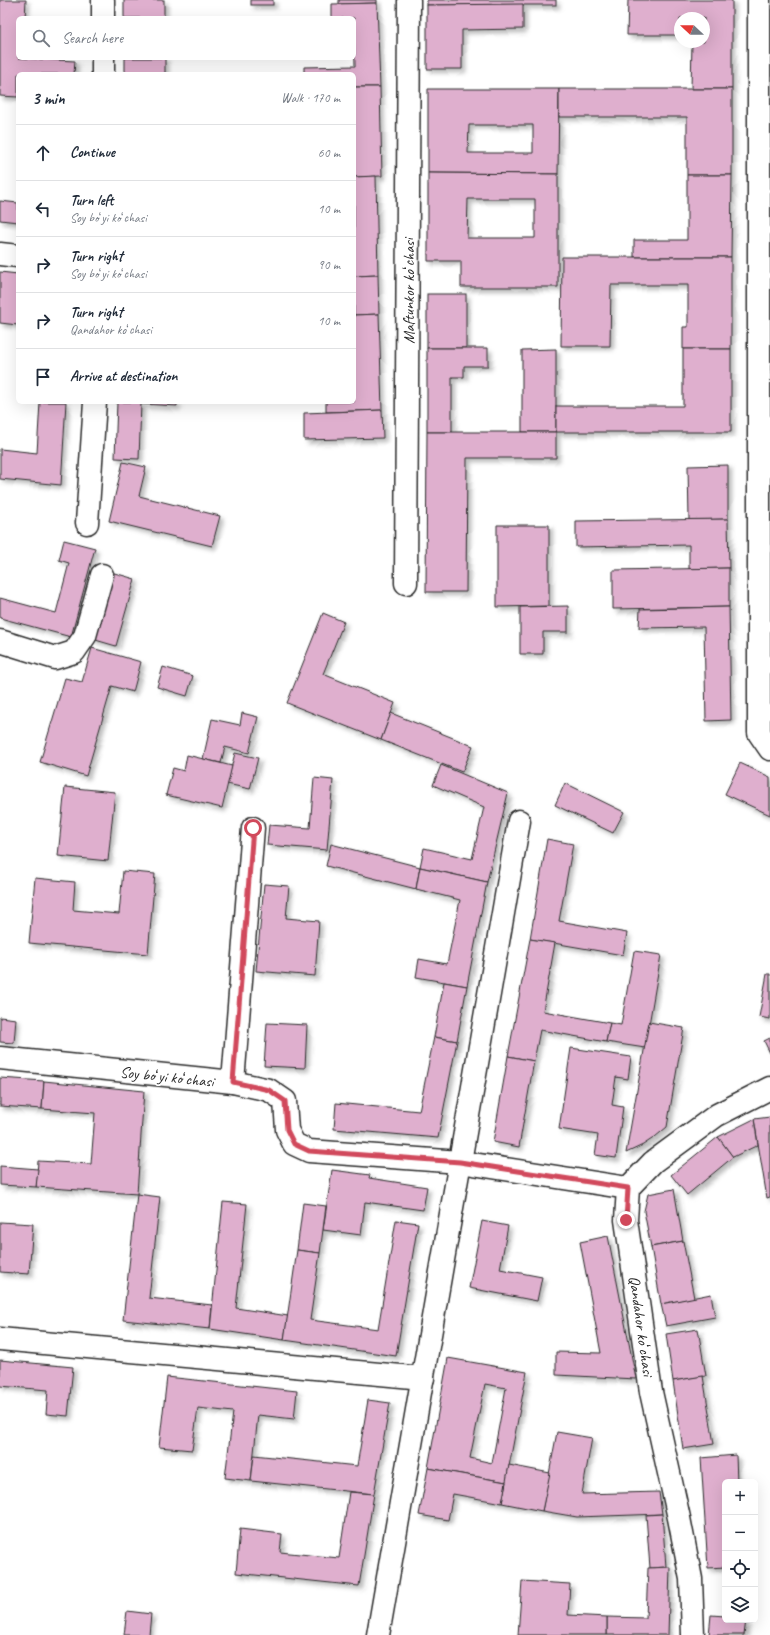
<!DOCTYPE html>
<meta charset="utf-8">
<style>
body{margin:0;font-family:Caveat,sans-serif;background:#f2f2f3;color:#1f2937}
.controls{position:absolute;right:12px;bottom:12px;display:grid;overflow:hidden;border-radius:6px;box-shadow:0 4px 16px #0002}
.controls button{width:36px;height:36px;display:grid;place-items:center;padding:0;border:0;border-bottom:1px solid #e0e1e3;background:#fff;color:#1f2937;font:20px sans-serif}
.compass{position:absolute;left:674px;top:12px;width:36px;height:36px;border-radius:50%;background:#fff;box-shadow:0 4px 16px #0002;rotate:292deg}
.stop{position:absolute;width:12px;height:12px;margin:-9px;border:3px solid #d1495b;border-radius:50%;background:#fff}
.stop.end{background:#d1495b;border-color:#fff;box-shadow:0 1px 4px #0008}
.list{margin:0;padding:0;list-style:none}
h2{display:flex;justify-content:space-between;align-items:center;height:52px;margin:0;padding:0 16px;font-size:17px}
h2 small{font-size:13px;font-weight:400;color:#747a83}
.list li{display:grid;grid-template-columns:26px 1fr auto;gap:12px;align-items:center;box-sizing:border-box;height:56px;padding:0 16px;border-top:1px solid #e0e1e3}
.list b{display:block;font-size:15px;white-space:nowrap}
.list p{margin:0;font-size:13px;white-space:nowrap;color:#747a83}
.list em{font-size:13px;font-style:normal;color:#747a83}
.icon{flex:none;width:22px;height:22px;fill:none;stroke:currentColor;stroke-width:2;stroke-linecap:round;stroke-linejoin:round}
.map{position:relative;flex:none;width:770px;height:1635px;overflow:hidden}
.search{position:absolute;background:#fff;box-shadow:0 4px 16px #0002;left:16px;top:16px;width:340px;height:44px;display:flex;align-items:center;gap:10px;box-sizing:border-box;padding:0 14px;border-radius:6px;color:#747a83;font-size:15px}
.panel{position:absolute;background:#fff;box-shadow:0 4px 16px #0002;left:16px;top:72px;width:340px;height:332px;border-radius:6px}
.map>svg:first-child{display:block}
</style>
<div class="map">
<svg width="770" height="1635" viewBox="0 0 770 1635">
<defs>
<filter id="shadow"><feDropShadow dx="3.5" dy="3.5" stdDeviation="2" flood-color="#0004"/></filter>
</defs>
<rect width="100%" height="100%" fill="#fff"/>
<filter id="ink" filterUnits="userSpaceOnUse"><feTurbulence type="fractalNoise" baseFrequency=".025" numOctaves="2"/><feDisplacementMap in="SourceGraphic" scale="8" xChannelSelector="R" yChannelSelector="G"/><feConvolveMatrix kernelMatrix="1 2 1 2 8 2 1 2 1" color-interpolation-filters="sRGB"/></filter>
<g filter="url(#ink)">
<g fill="#dfafce" stroke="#2b2b2b" fill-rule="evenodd" filter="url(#shadow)">
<polygon points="0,0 26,0 25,18 18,18 18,58 75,61 74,74 18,74 18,97 0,96"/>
<rect x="124" y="0" width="40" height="18"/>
<rect x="251" y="0" width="22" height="5"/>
<polygon points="339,0 377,0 377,3 339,4"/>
<rect x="427" y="0" width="129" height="5"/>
<polygon points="628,0 732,0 732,89 691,89 692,42 704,42 704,18 680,18 680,35 627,35"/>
<polygon points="377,3 380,87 354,87 354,74 304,74 304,67 355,66 354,18 332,18 332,4"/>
<polygon points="523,4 523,29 462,30 462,69 427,69 427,5"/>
<rect x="125" y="58" width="40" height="16"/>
<polygon points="354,87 380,87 382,176 354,177"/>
<path d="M 428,89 L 559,89 L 558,174 L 428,173 ZM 469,125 L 533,125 L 533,153 L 468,153 Z"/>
<polygon points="559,89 732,89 732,175 687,175 687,117 559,117"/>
<path d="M 428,173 L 558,174 L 558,287 L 461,287 L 461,261 L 428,261 ZM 468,199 L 535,199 L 535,238 L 467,238 Z"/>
<polygon points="687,175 732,175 731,257 634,257 634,240 687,240"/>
<polygon points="376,176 378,275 354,276 354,177"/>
<polygon points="0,201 18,203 18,222 0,220"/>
<polygon points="562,257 731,257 731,349 683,349 683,327 688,327 688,285 611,285 610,346 561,346"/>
<polygon points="0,272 18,274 18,325 0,323"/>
<polygon points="378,275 379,314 354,315 354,276"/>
<rect x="427" y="294" width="39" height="54"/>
<polygon points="379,314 382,410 326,412 326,402 354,402 354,315"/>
<polygon points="427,348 488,348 488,366 464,366 464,377 452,377 452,432 427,432"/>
<polygon points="556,349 556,432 522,432 522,350"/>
<polygon points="683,349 731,349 731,432 556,432 556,406 683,406"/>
<polygon points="40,402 66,402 61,485 0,479 0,449 37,453"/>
<polygon points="117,402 177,402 177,406 141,404 139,459 115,458"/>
<polygon points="382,410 383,438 304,440 304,413"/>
<polygon points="427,432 556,432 556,458 467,458 466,592 426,592"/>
<polygon points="123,462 146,467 139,496 220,516 212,546 109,521"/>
<polygon points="728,465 728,519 689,520 688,466"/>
<polygon points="728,519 729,568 689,569 689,545 576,547 576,521"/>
<polygon points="497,525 549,525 549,606 497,607"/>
<polygon points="64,540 95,548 71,637 0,618 0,598 56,613 69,563 59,560"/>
<polygon points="729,568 729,607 613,609 613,570"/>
<polygon points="111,572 135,579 116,646 92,639"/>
<polygon points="568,606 568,632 543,632 543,654 520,654 520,607"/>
<polygon points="729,607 731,720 706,721 704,627 639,628 640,609"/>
<polygon points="323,613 344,622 323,674 395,703 381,740 287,703"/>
<polygon points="92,648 141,662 133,692 112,686 86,776 40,762 65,678 82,682"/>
<polygon points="163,667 193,676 187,696 157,687"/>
<polygon points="242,713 258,717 249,753 225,747 221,763 203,759 212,719 240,725"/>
<polygon points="391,713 473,746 462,772 381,740"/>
<polygon points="235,753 258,758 250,789 227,784"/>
<polygon points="187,755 232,766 222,808 166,795 173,768 184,771"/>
<polygon points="740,763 770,777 770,815 725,794"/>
<polygon points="441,765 508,793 487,882 420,867 424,848 472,859 484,807 433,785"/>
<polygon points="314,778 333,780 327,850 267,845 269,825 310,828"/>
<polygon points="565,783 624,812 613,833 555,805"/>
<polygon points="65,787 115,792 108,861 58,856"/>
<polygon points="547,839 573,844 559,921 627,933 623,955 530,939"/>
<polygon points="331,844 420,867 416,889 326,866"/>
<polygon points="420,867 487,882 467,986 416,977 419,959 447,964 460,900 416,889"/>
<polygon points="123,871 155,874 148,954 29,943 35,878 75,882 73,910 119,914"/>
<polygon points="264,884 289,886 286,918 319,921 315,976 256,971"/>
<polygon points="530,939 555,943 543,1011 610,1023 606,1042 540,1030 534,1061 508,1056"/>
<polygon points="634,951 661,955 645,1048 606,1042 610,1023 621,1025"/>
<polygon points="767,974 770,974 770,1019 759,1017"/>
<polygon points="444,982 467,986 457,1041 434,1037"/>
<polygon points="0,1017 16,1019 14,1043 0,1042"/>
<polygon points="649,1022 684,1028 667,1127 655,1137 643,1145 626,1153"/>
<polygon points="267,1023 307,1025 305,1068 264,1066"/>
<polygon points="434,1037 457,1041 438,1138 334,1129 336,1103 419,1111"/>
<polygon points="770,1038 770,1053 764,1041"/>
<polygon points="571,1048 631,1057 628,1079 616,1077 612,1105 623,1107 616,1158 595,1155 598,1135 559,1129"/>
<polygon points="508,1056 534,1061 519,1147 493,1142"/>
<polygon points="0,1078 44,1081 42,1109 0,1106"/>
<polygon points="44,1081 144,1091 137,1194 36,1187 38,1161 91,1164 95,1113 42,1109"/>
<polygon points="770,1117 770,1197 767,1198 754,1119"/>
<polygon points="754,1119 758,1145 733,1157 718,1137"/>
<polygon points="718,1137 733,1157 687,1195 671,1175"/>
<polygon points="0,1166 38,1169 36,1187 0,1185"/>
<polygon points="332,1170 370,1175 369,1178 427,1187 423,1210 365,1202 361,1235 323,1230"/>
<polygon points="674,1189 683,1241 651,1247 644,1211 648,1194"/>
<polygon points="137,1194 160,1197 149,1298 212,1305 210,1329 123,1320"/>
<polygon points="223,1202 247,1204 236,1308 288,1316 284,1340 210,1329"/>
<polygon points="303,1203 326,1206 320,1253 297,1250"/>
<polygon points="396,1220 418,1223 396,1356 284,1340 297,1250 320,1253 310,1320 378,1329"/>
<polygon points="482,1221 508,1226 500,1269 542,1277 537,1301 469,1288"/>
<polygon points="0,1222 33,1224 29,1274 0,1272"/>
<polygon points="608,1236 636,1379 556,1375 556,1352 601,1353 580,1242"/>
<polygon points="683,1241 694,1298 661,1304 651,1247"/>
<polygon points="711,1294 715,1317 666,1326 661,1304"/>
<polygon points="698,1329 706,1376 673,1381 666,1334"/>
<path d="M 448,1358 L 527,1372 L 506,1482 L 428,1468 ZM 485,1384 L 506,1388 L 492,1463 L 470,1458 Z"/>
<polygon points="0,1360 73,1367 68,1416 46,1414 48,1390 0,1386"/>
<polygon points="703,1376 714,1444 683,1449 673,1381"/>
<polygon points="167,1377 297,1391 294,1419 258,1415 251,1481 225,1478 233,1412 198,1408 192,1450 159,1447"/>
<polygon points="368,1400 390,1403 374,1494 251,1481 254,1455 357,1466"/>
<polygon points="557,1432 592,1438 582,1494 659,1492 662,1514 577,1517 542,1511"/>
<polygon points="736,1455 737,1482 725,1482 725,1567 708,1568 701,1458"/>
<polygon points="509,1465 550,1473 542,1511 502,1503"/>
<polygon points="428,1468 506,1482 502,1503 453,1494 448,1520 419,1515"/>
<polygon points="349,1492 374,1494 359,1586 236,1573 240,1529 282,1534 280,1552 339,1558"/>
<polygon points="662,1514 666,1567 650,1568 646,1515"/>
<polygon points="670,1567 668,1635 607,1635 607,1617 646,1618 648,1568"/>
<polygon points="522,1581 570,1584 568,1615 607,1617 607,1635 518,1635"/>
<polygon points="127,1611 151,1614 149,1635 124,1635"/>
<polygon points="711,1615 725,1616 725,1620 746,1620 744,1635 709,1635"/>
</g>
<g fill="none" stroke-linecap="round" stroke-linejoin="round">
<defs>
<g id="street">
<polyline points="103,0 103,18"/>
<polyline points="759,0 759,733 770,749"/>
<polyline points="103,74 103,58"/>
<polyline points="0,254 18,256"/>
<polyline points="87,523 95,402"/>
<polyline points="406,583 409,0"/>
<polyline points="0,641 55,658 74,652 85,636 102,575"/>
<polyline points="0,1058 233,1082 269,1090 285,1101 287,1130 294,1144 309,1151 460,1162 628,1188"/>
<polyline points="233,1082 253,828"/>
<polyline points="0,1339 423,1378"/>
<polyline points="378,1635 519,821"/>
<polyline points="693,1635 691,1579 679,1518 651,1392 626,1220 628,1188 653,1162 717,1115 770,1088"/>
</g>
</defs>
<use href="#street" stroke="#2b2b2b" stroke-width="25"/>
<use href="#street" stroke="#fff" stroke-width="22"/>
</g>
</g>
<g fill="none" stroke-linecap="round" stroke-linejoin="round" filter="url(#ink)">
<polyline stroke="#d1495b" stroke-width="5" points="253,828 233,1082 269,1090 285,1101 287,1130 294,1144 309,1151 460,1162 628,1188 626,1220"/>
</g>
<g text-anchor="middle" stroke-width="3.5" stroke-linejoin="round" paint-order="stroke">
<g font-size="16" fill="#2b2b2b" stroke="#fff">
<text transform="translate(408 291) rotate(-90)" y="6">Maftunkor koʻchasi</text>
<text transform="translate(167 1076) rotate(6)" y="6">Soy boʻyi koʻchasi</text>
<text transform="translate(642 1326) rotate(82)" y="6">Qandahor koʻchasi</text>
</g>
</g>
</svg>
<div class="controls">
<button>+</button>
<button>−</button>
<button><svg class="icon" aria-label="locate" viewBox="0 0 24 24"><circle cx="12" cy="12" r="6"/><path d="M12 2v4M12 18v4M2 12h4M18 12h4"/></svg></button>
<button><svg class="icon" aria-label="layers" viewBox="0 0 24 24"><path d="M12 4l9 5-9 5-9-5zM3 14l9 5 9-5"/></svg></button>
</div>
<svg class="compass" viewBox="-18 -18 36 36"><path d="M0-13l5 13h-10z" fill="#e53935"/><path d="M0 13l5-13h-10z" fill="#747a83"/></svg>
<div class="stop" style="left:253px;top:828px"></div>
<div class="stop end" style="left:626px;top:1220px"></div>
<div class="search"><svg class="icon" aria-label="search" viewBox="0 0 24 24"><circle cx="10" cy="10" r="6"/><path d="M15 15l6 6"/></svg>Search here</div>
<section class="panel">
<h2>3 min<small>Walk · 170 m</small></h2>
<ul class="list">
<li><svg class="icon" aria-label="ahead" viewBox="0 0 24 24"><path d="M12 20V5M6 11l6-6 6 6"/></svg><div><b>Continue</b></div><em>60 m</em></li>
<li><svg class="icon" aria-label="left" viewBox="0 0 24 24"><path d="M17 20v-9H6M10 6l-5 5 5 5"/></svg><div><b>Turn left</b><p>Soy boʻyi koʻchasi</p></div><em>10 m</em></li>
<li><svg class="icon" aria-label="right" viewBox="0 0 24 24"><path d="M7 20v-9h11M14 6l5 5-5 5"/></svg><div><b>Turn right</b><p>Soy boʻyi koʻchasi</p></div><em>90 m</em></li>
<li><svg class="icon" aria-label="right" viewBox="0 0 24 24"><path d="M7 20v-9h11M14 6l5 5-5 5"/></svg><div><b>Turn right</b><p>Qandahor koʻchasi</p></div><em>10 m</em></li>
<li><svg class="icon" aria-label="arrive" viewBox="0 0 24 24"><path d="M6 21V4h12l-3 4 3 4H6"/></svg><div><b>Arrive at destination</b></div></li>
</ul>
</section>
</div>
